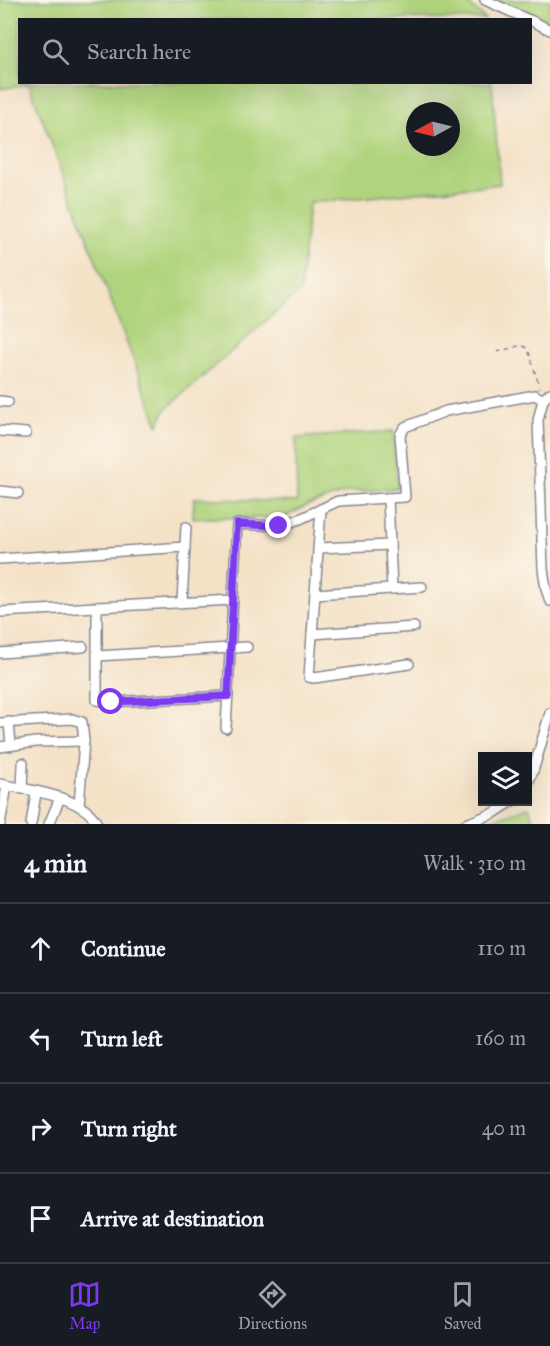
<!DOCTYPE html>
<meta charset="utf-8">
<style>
body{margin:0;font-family:"IM FELL Great Primer",serif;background:#242831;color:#f1f3f6}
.controls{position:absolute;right:18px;bottom:18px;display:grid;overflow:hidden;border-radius:0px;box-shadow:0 6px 24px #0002}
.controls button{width:54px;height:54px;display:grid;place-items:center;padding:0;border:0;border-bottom:2px solid #363941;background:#171b24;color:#f1f3f6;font:30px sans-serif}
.compass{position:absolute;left:406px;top:102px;width:54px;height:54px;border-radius:50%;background:#171b24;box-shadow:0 6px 24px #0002;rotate:263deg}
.stop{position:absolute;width:18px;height:18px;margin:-14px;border:4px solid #7c3aed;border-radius:50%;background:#fff}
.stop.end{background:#7c3aed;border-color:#fff;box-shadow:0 2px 6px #0008}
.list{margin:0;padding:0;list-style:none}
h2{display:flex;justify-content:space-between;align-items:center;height:78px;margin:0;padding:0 24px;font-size:26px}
h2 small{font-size:20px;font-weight:400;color:#9ea1a6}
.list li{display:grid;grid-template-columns:39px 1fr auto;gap:18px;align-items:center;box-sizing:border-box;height:90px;padding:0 24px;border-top:2px solid #363941}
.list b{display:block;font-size:22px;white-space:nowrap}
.list em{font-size:20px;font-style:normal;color:#9ea1a6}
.icon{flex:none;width:33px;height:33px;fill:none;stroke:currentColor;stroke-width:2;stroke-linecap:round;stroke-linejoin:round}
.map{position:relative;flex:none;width:550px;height:824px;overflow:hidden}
.search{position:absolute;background:#171b24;box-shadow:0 6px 24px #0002;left:18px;right:18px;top:18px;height:66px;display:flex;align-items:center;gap:15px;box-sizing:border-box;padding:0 21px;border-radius:0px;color:#9ea1a6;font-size:22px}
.sheet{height:438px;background:#171b24}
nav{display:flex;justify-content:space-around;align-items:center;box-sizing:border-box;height:84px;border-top:2px solid #363941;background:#171b24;font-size:16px;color:#9ea1a6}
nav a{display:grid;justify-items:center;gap:3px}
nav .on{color:#7c3aed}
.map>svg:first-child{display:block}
</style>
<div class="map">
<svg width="550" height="824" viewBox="0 0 550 824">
<rect width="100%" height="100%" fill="#fbf7ec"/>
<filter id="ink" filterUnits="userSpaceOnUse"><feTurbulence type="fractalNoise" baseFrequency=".0167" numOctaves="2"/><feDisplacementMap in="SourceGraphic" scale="12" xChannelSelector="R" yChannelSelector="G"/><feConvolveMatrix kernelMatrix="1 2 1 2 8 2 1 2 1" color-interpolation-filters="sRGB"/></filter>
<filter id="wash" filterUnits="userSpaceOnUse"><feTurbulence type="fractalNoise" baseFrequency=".008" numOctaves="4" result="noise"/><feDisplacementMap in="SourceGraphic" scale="24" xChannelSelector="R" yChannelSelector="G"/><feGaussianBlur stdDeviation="1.35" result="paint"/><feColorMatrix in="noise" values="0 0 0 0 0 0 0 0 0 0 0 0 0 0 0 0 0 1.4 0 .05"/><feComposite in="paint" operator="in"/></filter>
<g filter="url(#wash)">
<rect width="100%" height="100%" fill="#f4e2c7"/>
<g fill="#b0d47d" stroke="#66826e" stroke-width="1.5" fill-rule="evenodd">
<path d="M 0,0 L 464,0 L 485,19 L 20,20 L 20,82 L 492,83 L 500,184 L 309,203 L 300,291 L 166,409 L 158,425 L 29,84 L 0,89 ZM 415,111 L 451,111 L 451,147 L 415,147 Z"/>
<polygon points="494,0 550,0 550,22 499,3"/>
<polygon points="393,431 398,488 348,492 308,505 283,518 193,518 194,498 297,502 296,438"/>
<polygon points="529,807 535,824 478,824"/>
</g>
</g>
<g filter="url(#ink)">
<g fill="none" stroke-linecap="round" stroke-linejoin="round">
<defs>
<g id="minor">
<polyline points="485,0 529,20"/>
<polyline points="530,20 550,30"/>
<polyline points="550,393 543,400 538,420 543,569 546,589 550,601"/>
<polyline points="0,401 8,402"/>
<polyline points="0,431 26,433"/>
<polyline points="0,491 18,493"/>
<polyline points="388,498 392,589"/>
<polyline points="321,509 309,677 314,678 409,664"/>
<polyline points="318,548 390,545"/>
<polyline points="0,559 185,547"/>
<polyline points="315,594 422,587"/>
<polyline points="182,602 186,527"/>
<polyline points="97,607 97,700 111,702 228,696"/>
<polyline points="0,612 233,600"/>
<polyline points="312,634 414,627"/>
<polyline points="0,653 83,647"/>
<polyline points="97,656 247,647"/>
<polyline points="9,722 11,745"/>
<polyline points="0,723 72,719 82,722 84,741 79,806"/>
<polyline points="226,728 237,524 279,526 300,519 338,501 405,497 400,435 405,427 446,411 535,395 543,400"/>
<polyline points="0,747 36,742 84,741"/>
<polyline points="528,783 534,768 550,713"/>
<path d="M 0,784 C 27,790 85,796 97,824"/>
<polyline points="22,789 23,763"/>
<polyline points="0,824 7,786"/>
<polyline points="31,824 36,793"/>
<polyline points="49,824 60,798"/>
<polyline points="466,824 494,813 511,802"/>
</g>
</defs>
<use href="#minor" stroke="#888892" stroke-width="12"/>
<polyline stroke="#888892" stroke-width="1.5" stroke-dasharray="4.5 4.5" stroke-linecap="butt" points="497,352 522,345 528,349 540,388"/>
<use href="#minor" stroke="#fff" stroke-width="9"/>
</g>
</g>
<g fill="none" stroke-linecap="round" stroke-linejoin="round" filter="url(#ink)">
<polyline stroke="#7c3aed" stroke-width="8" points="111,702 228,696 237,524 279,526"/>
</g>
</svg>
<div class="controls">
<button><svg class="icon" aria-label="layers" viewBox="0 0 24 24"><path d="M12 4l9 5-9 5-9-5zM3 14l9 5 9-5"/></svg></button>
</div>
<svg class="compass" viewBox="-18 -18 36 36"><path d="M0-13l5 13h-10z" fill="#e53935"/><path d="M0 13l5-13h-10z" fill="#9ea1a6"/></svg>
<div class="stop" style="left:111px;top:702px"></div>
<div class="stop end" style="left:279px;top:526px"></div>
<div class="search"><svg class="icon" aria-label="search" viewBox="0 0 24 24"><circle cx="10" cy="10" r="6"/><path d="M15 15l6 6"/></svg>Search here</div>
</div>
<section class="sheet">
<h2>4 min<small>Walk · 310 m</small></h2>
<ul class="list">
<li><svg class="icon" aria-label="ahead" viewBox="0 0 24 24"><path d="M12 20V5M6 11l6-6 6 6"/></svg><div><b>Continue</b></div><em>110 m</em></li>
<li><svg class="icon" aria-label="left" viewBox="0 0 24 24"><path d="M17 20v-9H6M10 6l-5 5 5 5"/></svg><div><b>Turn left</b></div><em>160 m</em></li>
<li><svg class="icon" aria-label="right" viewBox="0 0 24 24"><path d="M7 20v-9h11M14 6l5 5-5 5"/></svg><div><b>Turn right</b></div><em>40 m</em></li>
<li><svg class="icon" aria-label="arrive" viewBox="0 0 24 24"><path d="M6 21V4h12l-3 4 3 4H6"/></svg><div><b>Arrive at destination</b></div></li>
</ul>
</section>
<nav>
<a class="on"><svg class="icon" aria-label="map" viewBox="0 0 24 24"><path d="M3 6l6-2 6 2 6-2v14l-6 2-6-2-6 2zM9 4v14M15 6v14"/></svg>Map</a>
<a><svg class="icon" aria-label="directions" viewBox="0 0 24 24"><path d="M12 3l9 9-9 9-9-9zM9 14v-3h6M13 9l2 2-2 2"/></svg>Directions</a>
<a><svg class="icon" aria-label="saved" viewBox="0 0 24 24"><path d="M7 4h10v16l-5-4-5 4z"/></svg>Saved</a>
</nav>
